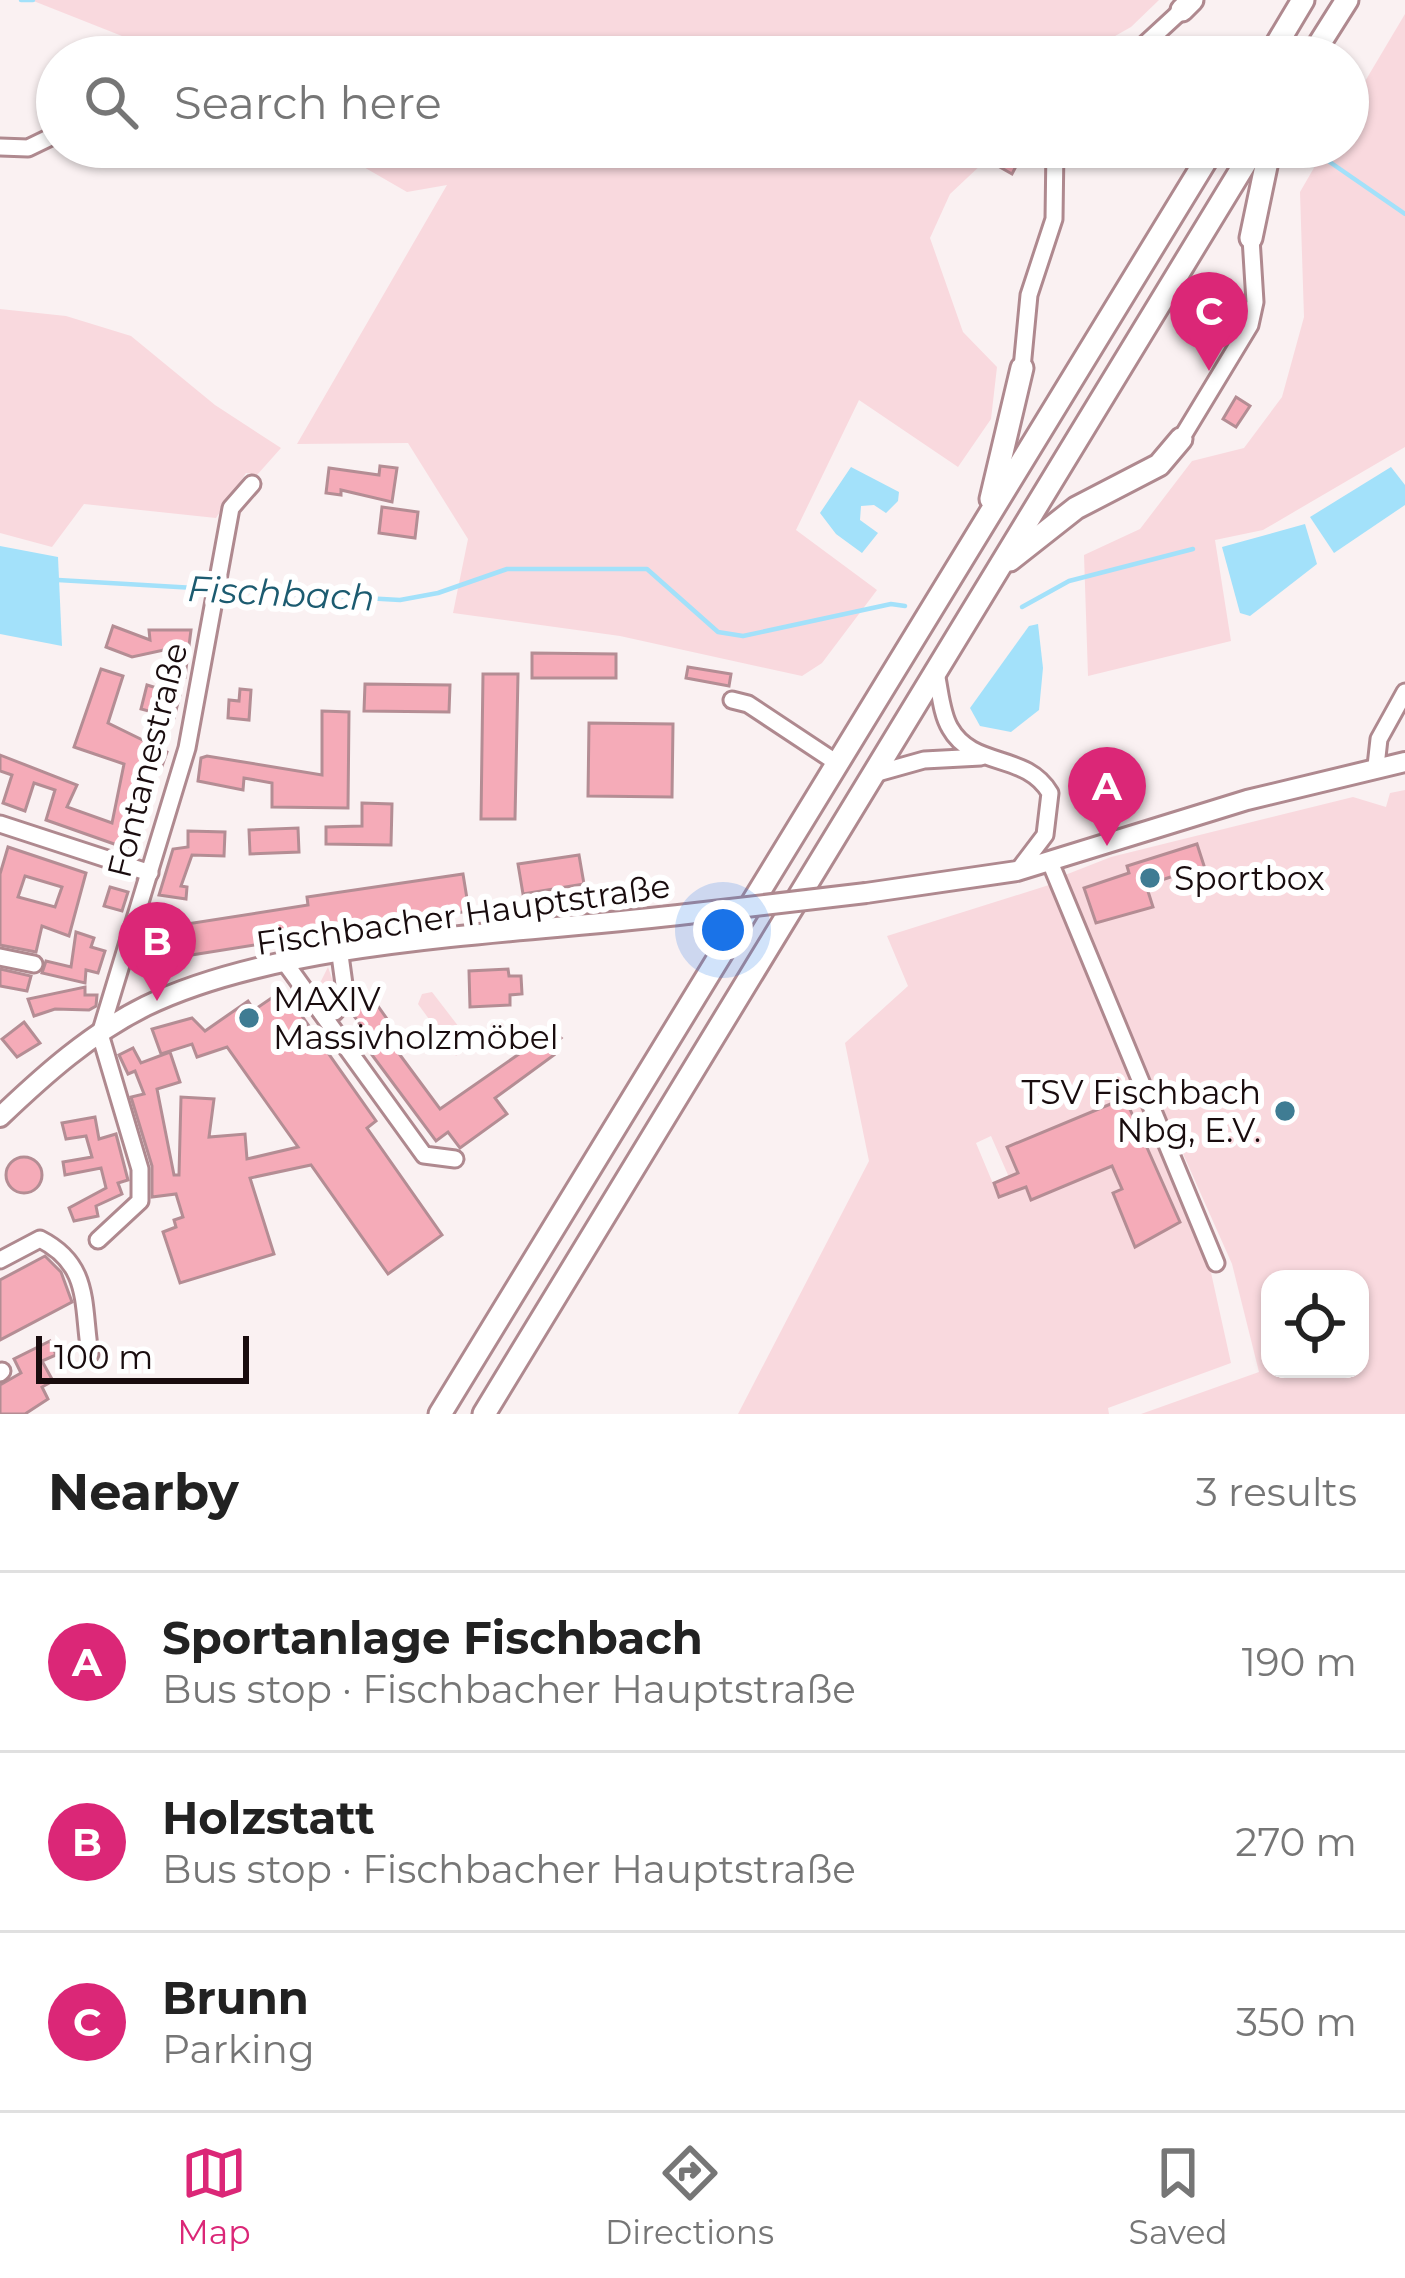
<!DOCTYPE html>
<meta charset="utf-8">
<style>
body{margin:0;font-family:Montserrat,sans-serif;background:#f2f2f2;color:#222}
.controls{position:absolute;right:36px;bottom:36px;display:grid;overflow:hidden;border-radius:24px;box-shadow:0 3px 9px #0004}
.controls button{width:108px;height:108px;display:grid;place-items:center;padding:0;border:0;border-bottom:3px solid #e0e0e0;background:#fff;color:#222;font:60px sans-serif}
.scale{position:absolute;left:36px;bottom:30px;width:213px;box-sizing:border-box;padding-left:12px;border:6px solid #190c0e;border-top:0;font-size:33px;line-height:42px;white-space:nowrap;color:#190c0e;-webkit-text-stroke:9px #fff;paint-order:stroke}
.you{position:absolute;left:723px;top:930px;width:42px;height:42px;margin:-30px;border:9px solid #fff;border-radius:50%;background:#1a73e8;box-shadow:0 0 0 18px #1a73e833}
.badge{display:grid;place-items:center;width:78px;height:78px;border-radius:50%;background:#db2777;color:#fff;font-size:39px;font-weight:700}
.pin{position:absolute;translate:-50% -99px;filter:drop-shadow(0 3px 6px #0008)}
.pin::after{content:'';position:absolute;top:63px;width:42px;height:36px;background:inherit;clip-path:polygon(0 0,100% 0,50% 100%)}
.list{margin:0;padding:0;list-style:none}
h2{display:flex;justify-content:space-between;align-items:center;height:156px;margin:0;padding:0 48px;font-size:51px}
h2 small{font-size:39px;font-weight:400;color:#767676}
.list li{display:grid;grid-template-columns:78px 1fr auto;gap:36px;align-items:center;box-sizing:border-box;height:180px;padding:0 48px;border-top:3px solid #e0e0e0}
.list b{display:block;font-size:45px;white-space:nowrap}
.list p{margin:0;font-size:39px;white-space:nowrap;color:#767676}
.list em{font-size:39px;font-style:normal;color:#767676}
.icon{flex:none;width:66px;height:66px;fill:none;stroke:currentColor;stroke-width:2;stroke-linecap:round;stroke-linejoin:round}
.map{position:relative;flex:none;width:1405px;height:1414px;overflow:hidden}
.search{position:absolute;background:#fff;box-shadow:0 3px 9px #0004;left:36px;right:36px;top:36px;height:132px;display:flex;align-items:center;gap:30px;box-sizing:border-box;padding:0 42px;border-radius:66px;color:#767676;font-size:45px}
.sheet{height:696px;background:#fff}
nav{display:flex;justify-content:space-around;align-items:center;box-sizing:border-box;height:168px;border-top:3px solid #e0e0e0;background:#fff;font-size:33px;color:#767676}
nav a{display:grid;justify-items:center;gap:6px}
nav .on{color:#db2777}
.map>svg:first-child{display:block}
</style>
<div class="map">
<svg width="1405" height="1414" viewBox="0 0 1405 1414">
<rect width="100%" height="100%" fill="#faf1f2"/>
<g fill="#f9d9de" fill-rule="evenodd">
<polygon points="31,0 1159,0 1131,27 1078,57 175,57"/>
<polygon points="1405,14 1405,447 1263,530 1215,540 1231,641 1088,676 1084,555 1140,529 1192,461 1244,448 1282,397 1304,317 1300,192 1326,147 1348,147 1348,110"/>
<polygon points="329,147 1000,147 950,194 930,238 963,332 997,367 991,419 958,467 859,400 796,530 877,590 822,663 802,676 620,636 453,613 468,539 408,443 297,444 447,185 407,192"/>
<polygon points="0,309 66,316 131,336 215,405 281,448 257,475 246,473 216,518 84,504 52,547 0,533"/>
<path d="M 1405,790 L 1405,1414 L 1141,1414 L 1259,1372 L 1232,1264 L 1060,877 L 1111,857 L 1353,797 L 1386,807 L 1390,793 ZM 1270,1279 L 1360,1279 L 1360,1369 L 1270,1369 Z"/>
<path d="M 1049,885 L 1208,1259 L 1231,1363 L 1108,1408 L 1109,1414 L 738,1414 L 869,1161 L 845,1043 L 908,986 L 887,936 ZM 991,1136 L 1015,1191 L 999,1198 L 976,1143 Z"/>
<polygon points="328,967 339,999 327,1006 318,987"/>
<polygon points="432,992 472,1044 456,1056 418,1004 422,994"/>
</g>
<g fill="#a3e1fa">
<polygon points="851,467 899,492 898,501 886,513 874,505 861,506 860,520 878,533 862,553 836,534 820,513"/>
<polygon points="1391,467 1405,485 1405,505 1334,553 1310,517"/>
<polygon points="1305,524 1317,564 1250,616 1240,613 1222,547"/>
<polygon points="0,546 58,557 62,646 0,634"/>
<polygon points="1038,624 1043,668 1039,710 1011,732 980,726 970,708 1029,626"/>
</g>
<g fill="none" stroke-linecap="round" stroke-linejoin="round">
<g stroke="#a3e1fa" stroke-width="4.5">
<polyline points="21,0 33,0"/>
<polyline points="1308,147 1405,214"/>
<polyline points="58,580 212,589"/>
<polyline points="223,590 400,600 438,593 507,569 647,569 718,632 743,636 891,604 905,606"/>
<polyline points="1022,607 1069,581 1193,549"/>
</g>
</g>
<g fill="#f5abb8" stroke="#b48d94" stroke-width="3" fill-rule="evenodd">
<polygon points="1009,147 1023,153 1012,174 998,166"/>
<polygon points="1236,397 1250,406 1236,427 1223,419"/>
<polygon points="380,466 397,468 392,502 341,490 341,495 326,493 329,468 379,475"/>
<polygon points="382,507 418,512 415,538 379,533"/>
<polygon points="113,626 150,640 149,630 191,630 185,677 167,670 173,648 132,657 106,647"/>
<polygon points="532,653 616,654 616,678 532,678"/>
<polygon points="688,667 731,674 729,686 686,678"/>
<polygon points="101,669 123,676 108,723 167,752 161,769 146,765 140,786 155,790 149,810 134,806 128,827 140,831 134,851 46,820 55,790 34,783 25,811 3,803 12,775 0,771 0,755 77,785 67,807 112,823 124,764 74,747"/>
<polygon points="483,674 518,674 515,819 481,819"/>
<polygon points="365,684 450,685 449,712 364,711"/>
<polygon points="147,685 180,695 174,718 141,709"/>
<polygon points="240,689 251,690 249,720 228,718 229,700 239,701"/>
<polygon points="322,711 349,712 348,808 272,807 272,783 244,778 243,790 198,781 201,758 207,756 322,775"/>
<polygon points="589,723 673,724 672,797 588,796"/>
<polygon points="362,803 392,804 391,845 326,844 326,827 362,826"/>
<polygon points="298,828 299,852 250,854 249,830"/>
<polygon points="188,831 225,832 224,856 192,855 181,886 187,887 186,899 159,895 173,849 188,847"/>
<polygon points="1197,844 1207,875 1191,880 1183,873 1146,885 1153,907 1096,923 1084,888 1129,873 1127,866"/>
<path d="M 8,847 L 86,873 L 69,936 L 42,926 L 36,952 L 0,945 L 0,874 ZM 25,876 L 62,887 L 55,907 L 18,897 Z"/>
<polygon points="579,855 584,884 523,894 518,864"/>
<polygon points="463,874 469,911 179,957 174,926 308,905 307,897"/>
<polygon points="110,887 128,892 122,911 104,906"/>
<polygon points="76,932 94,938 91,947 105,951 98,973 86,970 85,983 42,973 46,961 71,967"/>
<polygon points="0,969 31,976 27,991 0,986"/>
<polygon points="508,969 509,976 521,976 522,994 510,995 510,1005 470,1007 469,971"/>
<polygon points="85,987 85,995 97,995 96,1006 89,1010 55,1009 34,1016 28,999"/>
<polygon points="273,997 280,1006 290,999 376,1121 367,1128 442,1235 388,1274 311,1165 250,1178 274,1254 180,1283 163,1232 176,1227 174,1220 183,1217 176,1194 152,1197 152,1166 131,1097 144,1094 135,1071 128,1074 119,1055 133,1048 141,1063 170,1052 180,1082 157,1089 174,1175 179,1175 181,1097 214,1099 209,1137 245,1134 247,1159 298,1147 227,1047 197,1057 192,1044 161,1054 152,1029 192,1018 205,1031 248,1001 254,1010"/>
<polygon points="373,999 392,1026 383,1032 440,1109 552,1031 561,1038 549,1048 554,1055 495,1098 507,1114 460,1148 448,1132 436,1141 372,1055 378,1050 352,1013"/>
<polygon points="24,1022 40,1043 17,1057 2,1039"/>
<polygon points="1125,1098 1180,1222 1135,1247 1113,1193 1122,1189 1112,1166 1031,1200 1026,1187 999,1197 994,1183 1018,1173 1007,1147"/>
<polygon points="95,1117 99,1139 116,1134 128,1180 118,1183 122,1194 96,1206 98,1216 74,1221 69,1208 106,1188 101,1168 65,1175 63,1162 92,1157 86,1136 66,1139 62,1123"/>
<circle cx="24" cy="1175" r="18"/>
<polygon points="45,1256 61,1272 72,1302 0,1340 0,1280"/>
<polygon points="50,1341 56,1355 42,1361 53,1381 42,1387 48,1399 25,1414 0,1414 0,1385 21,1373 14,1359"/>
</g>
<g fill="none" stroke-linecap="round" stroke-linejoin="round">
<defs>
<g id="minor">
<polyline points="157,57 168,48"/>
<polyline points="1131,57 1182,10"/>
<polyline points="0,147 28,148 57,134"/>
<polyline points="1022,368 1029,295 1054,219 1055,147"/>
<polyline points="1181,439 1250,325 1255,302 1251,238"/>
<path d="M 936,673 C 940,690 941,713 950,728 C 973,769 1026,752 1050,793 L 1045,835 L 1020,868"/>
<polyline points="732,700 748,704 837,763"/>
<polyline points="1376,766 1379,739 1405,692"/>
<polyline points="874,774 924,760 981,757"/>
<polyline points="0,824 150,873"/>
<polyline points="1050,862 1216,1263"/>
<polyline points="0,957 34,964"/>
<polyline points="286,964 424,1155 455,1159"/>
<polyline points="321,1012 335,1012 346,999 340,955"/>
<polyline points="98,1240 140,1201 140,1169 100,1034 187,748 231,508 252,484"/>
<path d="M 0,1260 L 40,1239 C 91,1265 82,1304 90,1354"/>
<polyline points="0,1373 2,1371"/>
</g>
<g id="major">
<polyline points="866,893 1017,871 1247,800 1405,762"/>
<path d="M 0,1117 C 44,1075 91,1033 146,1006 C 289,937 526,934 687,914"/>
</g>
<g id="highway">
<polyline points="1182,10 1192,0"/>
<polyline points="1269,57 1303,0"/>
<polyline points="1311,57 1347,0"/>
<polyline points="1251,238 1270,147"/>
<polyline points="991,499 1022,368"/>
<polyline points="1010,560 1076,508 1159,465 1181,439"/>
<polyline points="440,1414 1214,147"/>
<polyline points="484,1414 1255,147"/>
</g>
</defs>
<use href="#minor" stroke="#af898f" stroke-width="21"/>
<use href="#major" stroke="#af898f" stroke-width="24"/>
<use href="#highway" stroke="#af898f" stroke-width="27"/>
<use href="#minor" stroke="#fff" stroke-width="15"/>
<use href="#major" stroke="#fff" stroke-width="18"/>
<use href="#highway" stroke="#fff" stroke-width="21"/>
<defs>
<polyline id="major-bridge" points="687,914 866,893"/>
</defs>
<use href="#major-bridge" stroke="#af898f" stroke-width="24" stroke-linecap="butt"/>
<use href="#major-bridge" stroke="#fff" stroke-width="18"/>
</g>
<g fill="#3f7c93" stroke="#fff" stroke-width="4.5">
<circle cx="1150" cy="878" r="12"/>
<circle cx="249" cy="1018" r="12"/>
<circle cx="1285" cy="1111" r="12"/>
</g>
<g text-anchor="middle" stroke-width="12" stroke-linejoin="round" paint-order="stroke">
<g font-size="33" fill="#190c0e" stroke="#fff">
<text transform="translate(147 760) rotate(-76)" y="12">Fontanestraße</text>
<text transform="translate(463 914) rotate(-8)" y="12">Fischbacher Hauptstraße</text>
</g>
<g font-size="33" fill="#190c0e" stroke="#fff" text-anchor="start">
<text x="1174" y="890">Sportbox</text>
<text x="273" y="1011">MAXIV<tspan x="273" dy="38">Massivholzmöbel</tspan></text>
<text x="1261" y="1104" text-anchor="end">TSV Fischbach<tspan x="1261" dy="38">Nbg, E.V.</tspan></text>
</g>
<g font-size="36" font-style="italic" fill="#1c5b70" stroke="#fff">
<text transform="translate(281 593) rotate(3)" y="13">Fischbach</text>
</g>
</g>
</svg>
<div class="controls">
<button><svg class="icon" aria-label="locate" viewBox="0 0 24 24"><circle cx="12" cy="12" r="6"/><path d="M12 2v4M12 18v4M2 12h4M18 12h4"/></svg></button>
</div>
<div class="scale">100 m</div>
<div class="you"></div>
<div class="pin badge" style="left:1107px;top:846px">A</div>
<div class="pin badge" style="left:157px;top:1001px">B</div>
<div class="pin badge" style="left:1209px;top:371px">C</div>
<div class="search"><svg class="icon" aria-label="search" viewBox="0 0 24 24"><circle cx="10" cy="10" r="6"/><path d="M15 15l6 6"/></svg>Search here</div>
</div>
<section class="sheet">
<h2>Nearby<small>3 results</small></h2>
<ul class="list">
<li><span class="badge">A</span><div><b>Sportanlage Fischbach</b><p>Bus stop · Fischbacher Hauptstraße</p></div><em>190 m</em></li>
<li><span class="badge">B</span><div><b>Holzstatt</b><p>Bus stop · Fischbacher Hauptstraße</p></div><em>270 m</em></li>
<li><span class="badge">C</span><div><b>Brunn</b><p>Parking</p></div><em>350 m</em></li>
</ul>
</section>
<nav>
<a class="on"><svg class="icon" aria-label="map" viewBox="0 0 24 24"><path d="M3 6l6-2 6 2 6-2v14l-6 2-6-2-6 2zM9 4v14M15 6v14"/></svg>Map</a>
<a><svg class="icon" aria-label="directions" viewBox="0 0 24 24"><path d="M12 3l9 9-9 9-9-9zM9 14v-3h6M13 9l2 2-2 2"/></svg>Directions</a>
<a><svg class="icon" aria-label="saved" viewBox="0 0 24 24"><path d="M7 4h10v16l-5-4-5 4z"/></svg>Saved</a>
</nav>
